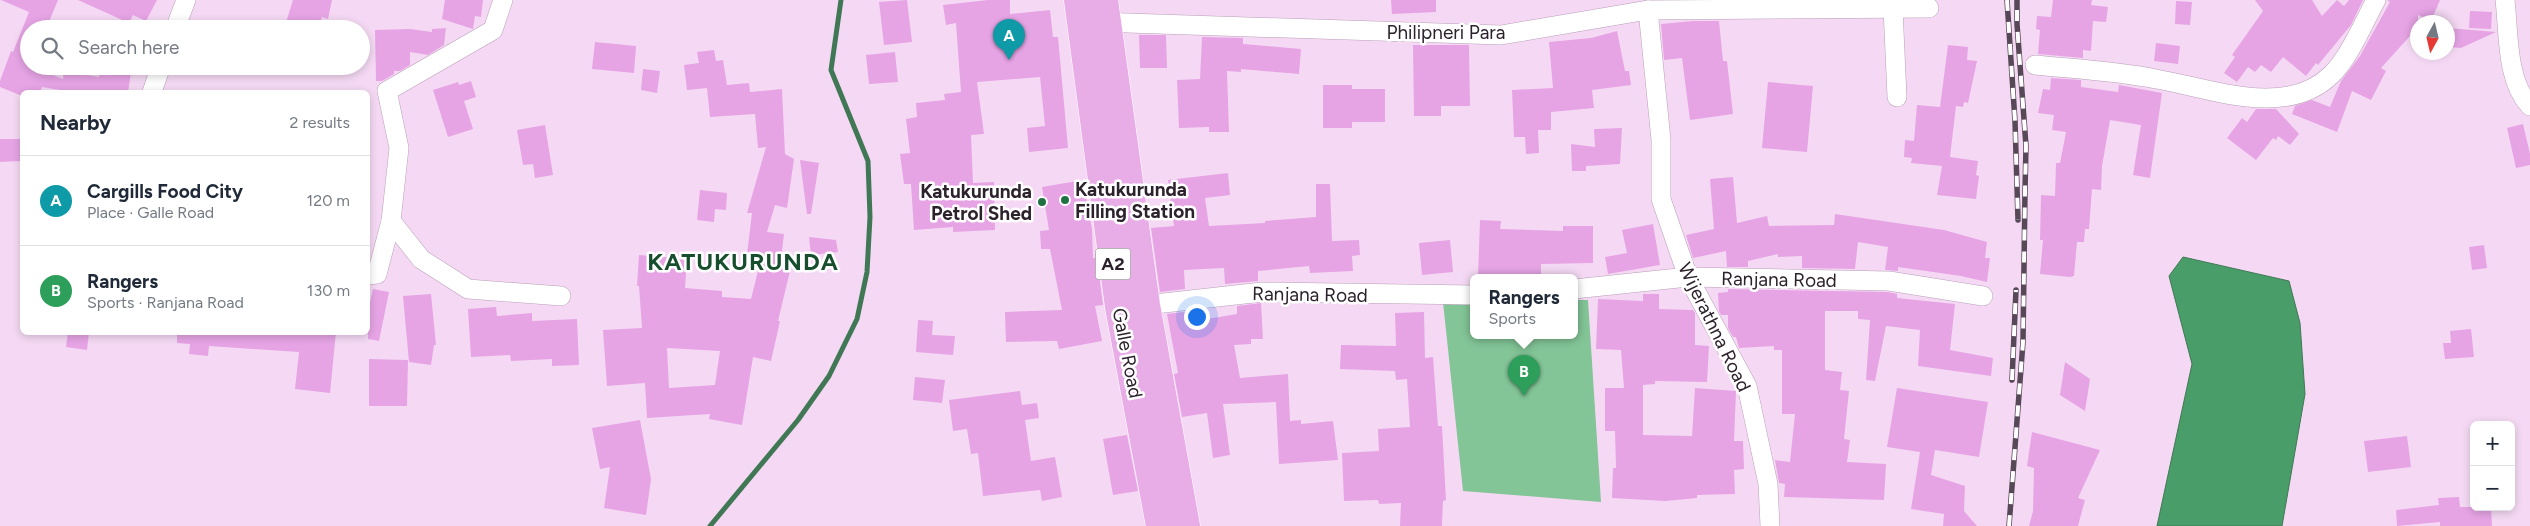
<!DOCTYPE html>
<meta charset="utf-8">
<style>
body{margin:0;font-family:Figtree,sans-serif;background:#f2f2f3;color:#1f2937}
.controls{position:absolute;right:15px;bottom:15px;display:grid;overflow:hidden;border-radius:8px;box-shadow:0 2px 8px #0003}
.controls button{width:45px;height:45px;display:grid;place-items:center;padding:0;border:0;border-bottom:1px solid #e0e1e3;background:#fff;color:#1f2937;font:25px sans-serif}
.compass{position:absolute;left:2410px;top:15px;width:45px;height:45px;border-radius:50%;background:#fff;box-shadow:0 2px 8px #0003;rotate:188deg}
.you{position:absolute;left:1196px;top:316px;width:18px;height:18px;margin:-12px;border:4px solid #fff;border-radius:50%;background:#1a73e8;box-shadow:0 0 0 8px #1a73e833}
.badge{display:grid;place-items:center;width:32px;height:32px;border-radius:50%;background:#7c3aed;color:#fff;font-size:16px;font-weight:700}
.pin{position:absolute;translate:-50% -41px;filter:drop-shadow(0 1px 2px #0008)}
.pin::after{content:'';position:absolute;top:26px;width:18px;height:15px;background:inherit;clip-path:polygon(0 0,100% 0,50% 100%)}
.popup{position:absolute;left:1470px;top:274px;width:108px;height:65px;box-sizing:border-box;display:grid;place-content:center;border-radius:8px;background:#fff;filter:drop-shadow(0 1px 4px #0005);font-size:16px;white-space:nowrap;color:#747a83}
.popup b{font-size:19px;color:#1f2937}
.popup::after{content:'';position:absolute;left:50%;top:100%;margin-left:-10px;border:10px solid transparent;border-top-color:#fff}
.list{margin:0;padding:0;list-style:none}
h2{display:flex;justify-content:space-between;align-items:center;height:65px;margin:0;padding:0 20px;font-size:21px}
h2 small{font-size:16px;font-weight:400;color:#747a83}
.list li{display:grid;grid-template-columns:32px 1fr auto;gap:15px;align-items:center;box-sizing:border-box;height:90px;padding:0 20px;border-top:1px solid #e0e1e3}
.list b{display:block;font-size:19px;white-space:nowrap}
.list p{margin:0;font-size:16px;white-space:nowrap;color:#747a83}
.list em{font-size:16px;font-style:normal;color:#747a83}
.icon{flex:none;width:28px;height:28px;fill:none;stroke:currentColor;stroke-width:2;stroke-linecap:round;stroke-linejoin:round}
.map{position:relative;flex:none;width:2530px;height:526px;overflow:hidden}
.search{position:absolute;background:#fff;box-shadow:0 2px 8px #0003;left:20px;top:20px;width:350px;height:55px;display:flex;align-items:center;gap:12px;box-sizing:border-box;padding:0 18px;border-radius:28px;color:#747a83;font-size:19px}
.panel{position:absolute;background:#fff;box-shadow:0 2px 8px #0003;left:20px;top:90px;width:350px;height:245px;border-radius:8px}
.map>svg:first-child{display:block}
</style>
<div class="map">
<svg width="2530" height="526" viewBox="0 0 2530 526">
<rect width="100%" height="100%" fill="#f5d9f4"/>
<polygon fill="#83c597" points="1574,300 1588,300 1601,502 1463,491 1443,302 1474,301 1474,335 1574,335"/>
<polygon fill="#499d68" stroke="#407856" points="2183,257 2289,281 2300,323 2305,394 2282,526 2157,526 2192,364 2169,276"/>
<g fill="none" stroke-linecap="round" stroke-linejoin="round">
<polyline stroke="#407856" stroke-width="5" points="710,526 798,420 829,376 857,319 867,272 870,217 868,161 831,70 841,0"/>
</g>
<g fill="#e6a4e5" fill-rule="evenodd">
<polygon points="1,0 58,0 46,29 29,29 29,66 63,79 64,71 99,77 101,66 132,66 128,92 72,92 42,87 40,92 22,92 22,96 0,87 0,81 11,51 13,52 29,12"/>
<polygon points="78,0 157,0 146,21 133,15 129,23"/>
<polygon points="293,0 332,0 328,19 322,17 318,29 284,29"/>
<polygon points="445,0 483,0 481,17 475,16 473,29 442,19"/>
<polygon points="907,0 912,42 884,45 879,2"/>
<polygon points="988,0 1010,0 1010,14 1050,10 1053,37 1058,37 1068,148 1029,152 1027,128 1045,126 1040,77 977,82 984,134 971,135 973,183 994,182 995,230 953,232 953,227 914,230 911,184 904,184 900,154 910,153 906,119 917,117 916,103 945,100 944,94 961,92 956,23 946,25 943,5"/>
<polygon points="1391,0 1436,0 1436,12 1392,14"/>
<polygon points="2053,0 2092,0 2091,5 2108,7 2106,22 2093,21 2091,51 2083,50 2083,58 2038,54 2040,30 2036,29 2037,16 2051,17"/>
<polygon points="2255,0 2312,0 2322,16 2337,0 2344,6 2349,0 2363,0 2351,25 2318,65 2316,63 2306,76 2283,57 2271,72 2261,65 2255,72 2248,67 2237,82 2224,73 2235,57 2232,55 2263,11"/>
<polygon points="2387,0 2440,0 2431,21 2418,15 2418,42 2410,36 2381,68 2386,71 2371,100 2352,91 2337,132 2292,114 2295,106 2312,100 2330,107 2341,81 2360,56 2390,2"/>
<polygon points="2176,1 2192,2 2190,25 2175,24"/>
<polygon points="2470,11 2492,12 2491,29 2469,28"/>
<polygon points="1693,21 1719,21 1723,61 1727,61 1733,114 1690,120 1682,58 1664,60 1661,24"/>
<polygon points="446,28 444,45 428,55 410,52 410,65 400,71 394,71 394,74 382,81 376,81 375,30 410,29 432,32 432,29"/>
<polygon points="2448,28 2496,32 2461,48 2448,47"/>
<polygon points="1617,31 1625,71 1629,71 1631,85 1592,90 1594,108 1551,112 1551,130 1538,130 1539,153 1526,154 1525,137 1514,137 1512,90 1553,88 1549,42 1591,38"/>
<polygon points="1139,35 1166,35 1167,68 1140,68"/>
<polygon points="1202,37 1243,38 1243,44 1301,49 1299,74 1241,69 1241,72 1227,71 1229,132 1209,132 1209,127 1179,128 1177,80 1200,79"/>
<polygon points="595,42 636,46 634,73 592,69"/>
<polygon points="2156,43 2180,46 2178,64 2154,61"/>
<polygon points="1413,45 1469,45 1470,106 1441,106 1441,116 1414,116"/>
<polygon points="1948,45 1968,47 1967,60 1977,61 1968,103 1964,102 1963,107 1956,106 1950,157 1978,161 1976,175 1979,176 1976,199 1937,195 1942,166 1911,163 1912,158 1904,157 1905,140 1914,141 1917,105 1940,107"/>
<path d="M 714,50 L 716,61 L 723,60 L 727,85 L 749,83 L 750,92 L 782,89 L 785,154 L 794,159 L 787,208 L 775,205 L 767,232 L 784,234 L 780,268 L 790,271 L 778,321 L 780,321 L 771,361 L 753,357 L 742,425 L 709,419 L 710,414 L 647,418 L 645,383 L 607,386 L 603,330 L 642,328 L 639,286 L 637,286 L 639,255 L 687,259 L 685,288 L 722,291 L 722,297 L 751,299 L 762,255 L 747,254 L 752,213 L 747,213 L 766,147 L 758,148 L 755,114 L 710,117 L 707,88 L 687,90 L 684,65 L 699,63 L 697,52 ZM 667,348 L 720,351 L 715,385 L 669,388 Z"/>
<polygon points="895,52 898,82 869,84 866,55"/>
<polygon points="643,69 660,71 657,93 641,90"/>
<polygon points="2051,78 2081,80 2081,87 2118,92 2119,85 2162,93 2150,178 2133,175 2141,125 2110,120 2102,166 2101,190 2092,189 2089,229 2085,229 2084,242 2077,242 2074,276 2070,277 2040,274 2043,240 2040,240 2041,195 2055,196 2056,163 2060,163 2066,132 2052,130 2054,115 2038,113 2043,89 2050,90"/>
<polygon points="471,81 476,97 464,101 473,129 448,137 433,90 458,82 459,85"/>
<polygon points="1768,82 1813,86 1807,152 1762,148"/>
<polygon points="1323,85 1352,85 1352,89 1385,89 1385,122 1352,122 1352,128 1323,128"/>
<polygon points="2256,109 2276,109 2299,134 2290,145 2278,136 2276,140 2273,138 2256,160 2227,138 2242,118 2247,122"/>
<polygon points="2523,124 2530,154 2530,165 2516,168 2507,128"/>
<polygon points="545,125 553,175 535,178 533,164 523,165 517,130"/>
<polygon points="1622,128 1620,164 1586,166 1586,171 1572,171 1571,144 1595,147 1594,129"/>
<polygon points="0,139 22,139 22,161 0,162"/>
<polygon points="800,160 819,163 811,214 807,214"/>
<polygon points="1228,173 1230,195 1205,198 1209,226 1265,223 1265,221 1316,217 1316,184 1330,184 1332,241 1359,240 1360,255 1352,256 1353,271 1310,273 1309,266 1258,271 1258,281 1225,284 1224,268 1184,270 1185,289 1160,292 1151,228 1174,226 1168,180"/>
<polygon points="1733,177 1737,223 1767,216 1769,226 1834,225 1835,214 1944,230 1987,242 1985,258 1990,258 1987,282 1961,276 1898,267 1898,271 1885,270 1888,247 1858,242 1855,269 1802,268 1802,256 1778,257 1778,254 1748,261 1748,267 1727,267 1726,251 1693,258 1686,235 1714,229 1710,179"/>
<polygon points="1083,180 1092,229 1093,258 1097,258 1103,305 1095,306 1102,341 1059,349 1057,341 1006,342 1005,312 1062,310 1050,249 1041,249 1040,231 1049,230 1042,187"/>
<polygon points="700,190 727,193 726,210 715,209 714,222 697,220"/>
<polygon points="1480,220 1501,221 1500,229 1563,231 1563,226 1593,226 1593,263 1541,264 1541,277 1478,277"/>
<polygon points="1653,224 1660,265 1608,274 1605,257 1627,253 1622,230"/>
<polygon points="809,237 836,240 838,252 811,255"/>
<polygon points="1450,240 1453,272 1422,275 1419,243"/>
<polygon points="2484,245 2487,268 2472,270 2469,247"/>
<polygon points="373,289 389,292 379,341 368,339 368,301 370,302"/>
<polygon points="1728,289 1888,292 1897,294 1897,298 1955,304 1950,350 1993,358 1991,376 1918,366 1920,330 1886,326 1875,381 1866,380 1870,320 1858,319 1858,311 1825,311 1825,370 1842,372 1840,390 1849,391 1844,439 1850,440 1847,462 1886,464 1884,500 1784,497 1785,484 1779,483 1775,460 1790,462 1795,414 1782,414 1782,350 1774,350 1774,346 1739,348 1736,337 1733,337 1728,328 1728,315 1721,315 1719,311 1718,293 1728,292"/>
<polygon points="431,294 436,345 434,345 431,365 409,362 403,296"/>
<polygon points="1643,294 1659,294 1659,309 1693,310 1695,313 1695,345 1709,346 1707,382 1655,381 1655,384 1643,385 1643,435 1692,436 1695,388 1736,391 1734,441 1743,441 1744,469 1734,470 1735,494 1697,495 1697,498 1665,501 1612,498 1613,468 1616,468 1615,431 1605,431 1605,388 1624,388 1621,350 1596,349 1598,299 1643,301"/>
<polygon points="1261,303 1263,339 1251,339 1251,344 1234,345 1240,378 1288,374 1290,421 1301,420 1301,424 1333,421 1338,460 1279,464 1276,402 1223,404 1230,455 1213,458 1207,413 1182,417 1174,374 1178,373 1167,314 1200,310 1201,320 1237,314 1237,306"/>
<polygon points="496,307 497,316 532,313 532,321 577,319 579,365 552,366 552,359 511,361 510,355 471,357 468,309"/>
<polygon points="1424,312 1425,358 1433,357 1438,426 1442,426 1446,500 1443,501 1442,526 1400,526 1401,503 1379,504 1378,500 1344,501 1342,453 1379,451 1378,429 1410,427 1407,379 1396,380 1395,371 1340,369 1341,345 1396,346 1395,313"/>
<polygon points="918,320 933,321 932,335 955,336 953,355 916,352"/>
<polygon points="2471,329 2474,357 2445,359 2443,343 2451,343 2450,331"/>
<polygon points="68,332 89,332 87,350 66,347"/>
<polygon points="177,332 336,332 330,393 295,389 299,352 209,346 208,356 189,354 190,344 177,343"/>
<polygon points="369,359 408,360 407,406 369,406"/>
<polygon points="2065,362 2090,379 2085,411 2060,395"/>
<polygon points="915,377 945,380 942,403 913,400"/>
<polygon points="1897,388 1988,402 1979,457 1935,450 1931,475 1965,486 1964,511 1977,526 1943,526 1944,514 1911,509 1920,452 1887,447"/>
<polygon points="1020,391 1022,405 1037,403 1039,418 1025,420 1031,461 1055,457 1062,497 1042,501 1040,490 983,496 978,453 971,454 967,429 953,431 949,400"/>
<polygon points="640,420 651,479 646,515 604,508 610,467 600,469 592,428"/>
<polygon points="2032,432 2100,450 2078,498 2085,500 2078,526 2029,526 2033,511 2034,468 2027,466"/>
<polygon points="1127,435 1138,491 1113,495 1103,439"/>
<polygon points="2407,436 2411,467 2368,472 2364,441"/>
<polygon points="2459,497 2460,507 2491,507 2492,526 2440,526 2440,522 2397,526 2396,510 2439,505 2438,498"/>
</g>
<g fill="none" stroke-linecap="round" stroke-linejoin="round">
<defs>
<g id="minor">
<polyline points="503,0 493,30 387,91 399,148 391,221 421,259 468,289 561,296"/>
<path d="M 2505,0 C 2509,34 2506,80 2530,106"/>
<polyline points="1893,8 1897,97"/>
<polyline points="1648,10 1661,140 1661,199 1688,277 1747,386 1768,484 1770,526"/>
<polyline points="1097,22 1501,35 1648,10 1929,8"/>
<polyline points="175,29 186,0"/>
<path d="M 2035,65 C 2075,69 2116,71 2156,79 C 2209,88 2286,119 2331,75 C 2349,58 2364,22 2376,0"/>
<polyline points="152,92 161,66"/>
<polyline points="368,275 377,274 391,221"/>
<polyline points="1574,289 1688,277 1889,281 1983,296"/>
<polyline points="1146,305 1262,292 1474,295"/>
</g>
<g id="trunk">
<polyline points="1078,0 1119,307 1160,526"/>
<polyline points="1104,0 1146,305 1186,526"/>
</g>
</defs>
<use href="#minor" stroke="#b99fb8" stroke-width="20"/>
<use href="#trunk" stroke="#fff" stroke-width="29"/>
<use href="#minor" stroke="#fff" stroke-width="19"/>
<use href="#trunk" stroke="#e8ace7" stroke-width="28"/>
<defs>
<g id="rail">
<polyline points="2007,0 2015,121 2018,220"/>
<polyline points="2012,380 2016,290"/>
<polyline points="2009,526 2023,342 2025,191 2026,146 2017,24 2017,0"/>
</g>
</defs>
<use href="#rail" stroke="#564856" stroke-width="5.5"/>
<use href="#rail" stroke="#fff" stroke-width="4" stroke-dasharray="11" stroke-linecap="butt"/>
</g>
<g fill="#1f7142" stroke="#fff" stroke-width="2">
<circle cx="1065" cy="200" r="5"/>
<circle cx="1042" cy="202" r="5"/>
</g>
<g text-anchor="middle" stroke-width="5" stroke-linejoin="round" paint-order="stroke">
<rect fill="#fff" stroke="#6b646b" stroke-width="1" x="1095.5" y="248.5" width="35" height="31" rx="4"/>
<g font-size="18" font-weight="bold" fill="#2c222c">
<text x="1113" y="270">A2</text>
</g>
<g font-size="19" fill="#2c222c" stroke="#fff">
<text x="1446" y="39">Philipneri Para</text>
<text transform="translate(1779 279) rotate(1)" y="7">Ranjana Road</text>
<text transform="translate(1310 294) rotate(1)" y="7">Ranjana Road</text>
<text transform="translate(1715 327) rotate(64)" y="7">Wijerathna Road</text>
<text transform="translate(1128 353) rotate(79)" y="7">Galle Road</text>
</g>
<g font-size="19" font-weight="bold" fill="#2c222c" stroke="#fff" text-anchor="start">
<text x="1075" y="196">Katukurunda<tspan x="1075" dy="22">Filling Station</tspan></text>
<text x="1032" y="198" text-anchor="end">Katukurunda<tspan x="1032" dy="22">Petrol Shed</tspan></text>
</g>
<g font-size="24" font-weight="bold" letter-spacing="1" fill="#174e2e" stroke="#fff">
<text x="743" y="270">KATUKURUNDA</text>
</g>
</g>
</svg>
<div class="controls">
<button>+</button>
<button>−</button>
</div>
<svg class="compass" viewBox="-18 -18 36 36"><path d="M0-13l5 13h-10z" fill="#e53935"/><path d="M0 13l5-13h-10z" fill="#747a83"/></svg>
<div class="you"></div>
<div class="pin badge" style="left:1009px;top:60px;background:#0f9aa8">A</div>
<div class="pin badge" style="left:1524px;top:396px;background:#2e9e5b">B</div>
<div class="popup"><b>Rangers</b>Sports</div>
<div class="search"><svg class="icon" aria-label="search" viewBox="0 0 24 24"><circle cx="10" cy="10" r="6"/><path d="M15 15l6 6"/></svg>Search here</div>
<section class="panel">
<h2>Nearby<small>2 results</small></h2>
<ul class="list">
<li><span class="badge" style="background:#0f9aa8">A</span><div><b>Cargills Food City</b><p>Place · Galle Road</p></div><em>120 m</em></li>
<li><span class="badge" style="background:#2e9e5b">B</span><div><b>Rangers</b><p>Sports · Ranjana Road</p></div><em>130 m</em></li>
</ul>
</section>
</div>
